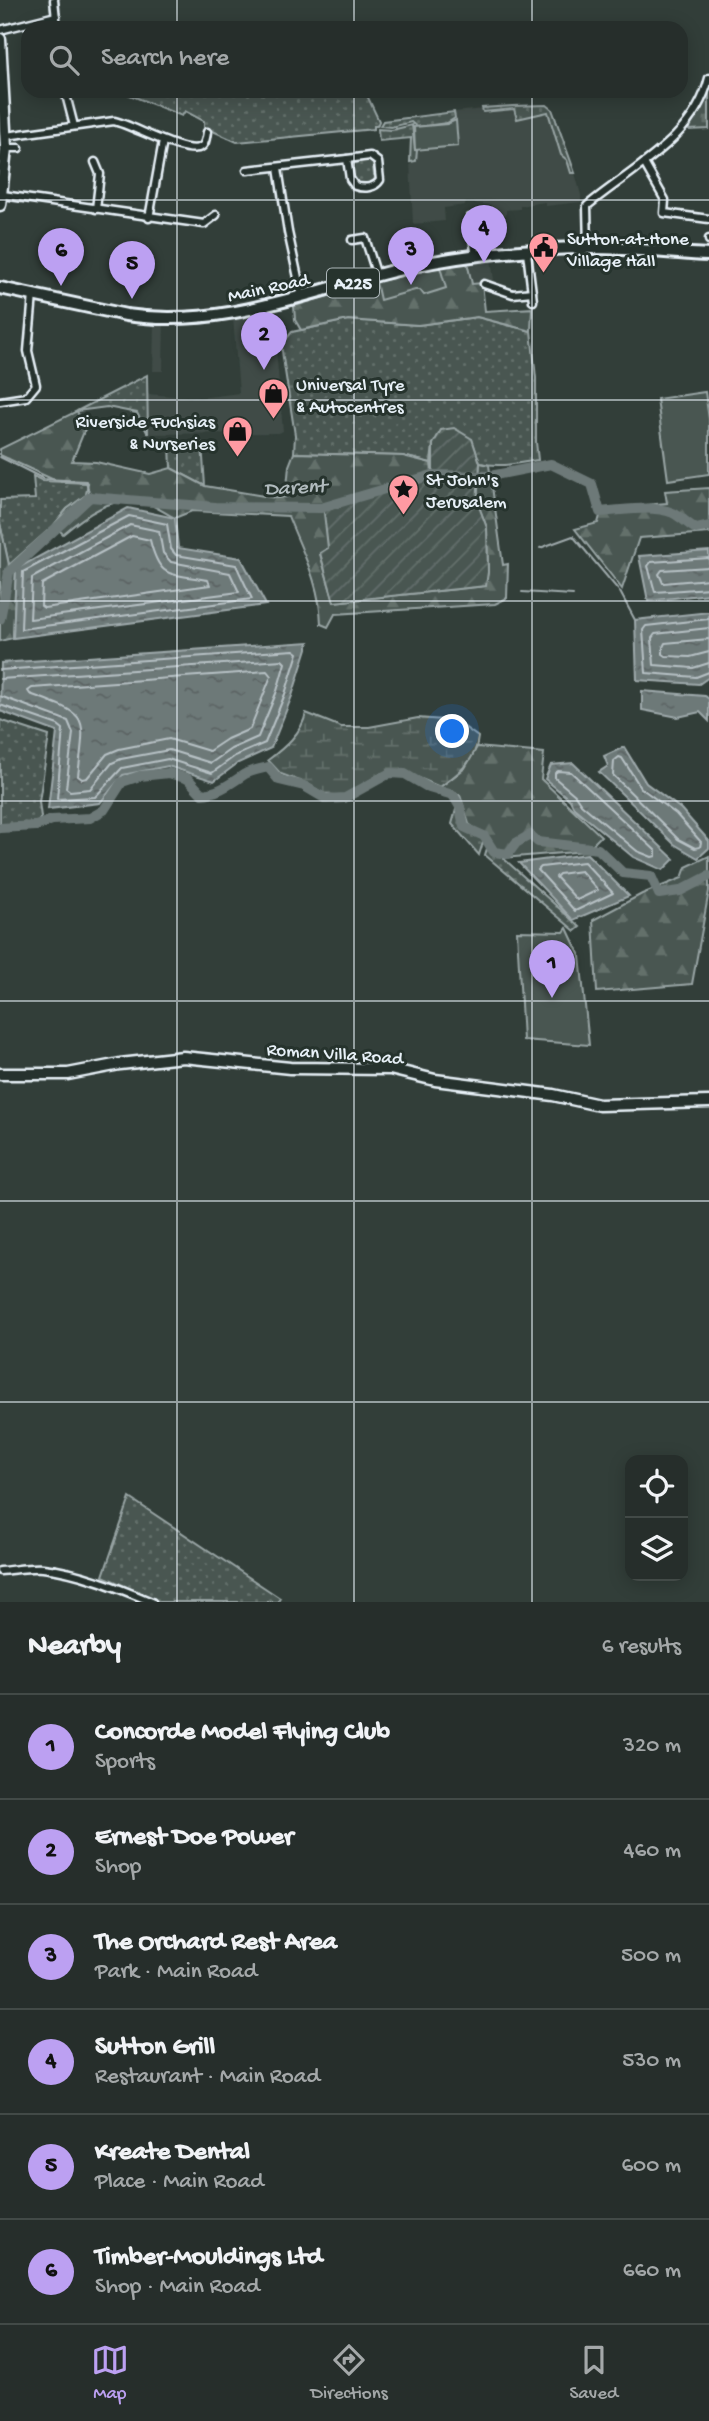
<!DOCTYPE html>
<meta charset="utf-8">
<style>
body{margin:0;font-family:"Gochi Hand",sans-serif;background:#323a37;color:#f1f3f6}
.controls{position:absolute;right:21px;bottom:21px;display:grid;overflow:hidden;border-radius:14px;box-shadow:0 4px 18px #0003}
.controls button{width:63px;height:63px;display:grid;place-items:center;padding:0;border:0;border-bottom:2px solid #424a47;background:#262e2b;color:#f1f3f6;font:35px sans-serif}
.you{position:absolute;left:453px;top:732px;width:24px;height:24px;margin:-18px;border:5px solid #fff;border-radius:50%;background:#1a73e8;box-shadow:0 0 0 10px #1a73e833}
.badge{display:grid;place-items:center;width:46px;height:46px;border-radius:50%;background:#bca0f2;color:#111;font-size:23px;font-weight:700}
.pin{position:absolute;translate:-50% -58px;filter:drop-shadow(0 2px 4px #0008)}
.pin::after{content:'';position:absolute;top:37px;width:24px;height:21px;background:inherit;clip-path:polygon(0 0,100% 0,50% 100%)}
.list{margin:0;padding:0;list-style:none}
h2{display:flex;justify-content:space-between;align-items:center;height:91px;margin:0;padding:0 28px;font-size:30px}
h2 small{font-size:23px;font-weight:400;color:#a4a8a9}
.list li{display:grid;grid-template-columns:46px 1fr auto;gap:21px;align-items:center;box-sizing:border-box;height:105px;padding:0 28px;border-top:2px solid #424a47}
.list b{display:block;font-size:26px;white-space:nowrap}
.list p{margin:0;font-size:23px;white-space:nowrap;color:#a4a8a9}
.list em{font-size:23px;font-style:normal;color:#a4a8a9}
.icon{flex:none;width:38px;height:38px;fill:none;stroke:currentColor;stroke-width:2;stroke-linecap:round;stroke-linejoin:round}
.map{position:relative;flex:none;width:709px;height:1602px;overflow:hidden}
.search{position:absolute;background:#262e2b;box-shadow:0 4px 18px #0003;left:21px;right:21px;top:21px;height:77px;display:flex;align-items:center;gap:18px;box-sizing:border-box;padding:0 24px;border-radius:21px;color:#a4a8a9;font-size:26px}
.sheet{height:721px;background:#262e2b}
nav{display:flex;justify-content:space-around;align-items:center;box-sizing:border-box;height:98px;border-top:2px solid #424a47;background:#262e2b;font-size:19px;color:#a4a8a9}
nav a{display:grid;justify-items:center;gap:4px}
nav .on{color:#bca0f2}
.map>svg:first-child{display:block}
</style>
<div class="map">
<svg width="709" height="1602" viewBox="0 0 709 1602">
<defs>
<pattern id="grass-dots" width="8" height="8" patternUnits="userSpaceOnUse" patternTransform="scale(1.75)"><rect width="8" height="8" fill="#495651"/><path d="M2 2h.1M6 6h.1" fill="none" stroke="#636f6b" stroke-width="1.8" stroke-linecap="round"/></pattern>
<pattern id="forest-firs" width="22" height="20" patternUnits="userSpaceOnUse" patternTransform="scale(1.75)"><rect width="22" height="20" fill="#495651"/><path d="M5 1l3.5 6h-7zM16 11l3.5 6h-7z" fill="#636f6b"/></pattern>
<pattern id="wetland-marsh" width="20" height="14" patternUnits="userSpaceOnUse" patternTransform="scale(1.75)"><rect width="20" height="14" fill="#495651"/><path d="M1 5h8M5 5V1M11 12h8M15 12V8" fill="none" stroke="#636f6b"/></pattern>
<pattern id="cemetery-stones" width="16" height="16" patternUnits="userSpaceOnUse" patternTransform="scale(1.75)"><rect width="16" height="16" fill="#495651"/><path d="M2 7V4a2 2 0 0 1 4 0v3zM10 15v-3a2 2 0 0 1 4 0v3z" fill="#636f6b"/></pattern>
<pattern id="garden-furrows" width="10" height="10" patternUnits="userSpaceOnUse" patternTransform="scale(1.75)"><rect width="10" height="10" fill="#495651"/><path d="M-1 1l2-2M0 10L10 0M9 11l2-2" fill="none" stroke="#636f6b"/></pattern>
<pattern id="water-ripples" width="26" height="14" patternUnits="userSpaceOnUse" patternTransform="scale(1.75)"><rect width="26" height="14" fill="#6d7978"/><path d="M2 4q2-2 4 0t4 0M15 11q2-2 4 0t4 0" fill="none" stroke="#5b6363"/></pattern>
</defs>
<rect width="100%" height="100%" fill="#323e39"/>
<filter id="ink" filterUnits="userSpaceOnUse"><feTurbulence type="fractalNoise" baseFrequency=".0143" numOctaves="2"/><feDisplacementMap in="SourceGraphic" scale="14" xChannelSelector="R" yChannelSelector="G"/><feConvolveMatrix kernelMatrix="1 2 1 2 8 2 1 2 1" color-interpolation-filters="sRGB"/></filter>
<g filter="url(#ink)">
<g fill="#3f4b46">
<polygon points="547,105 552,109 571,158 581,195 581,202 546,206 545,202 520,206 520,209 506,210 506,215 490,218 491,205 466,202 465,205 444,208 445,221 413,224 410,162 416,160 417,150 458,146 454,112 513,106"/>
<polygon points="491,259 494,280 472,284 467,262"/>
<polygon points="273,313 283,431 279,433 148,434 147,394 200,398 239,393 233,318"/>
<polygon points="154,322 164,323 163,371 153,371"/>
</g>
<g fill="url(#grass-dots)" stroke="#98a4a4" stroke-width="2">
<polygon points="120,91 365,91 379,121 377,126 374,126 374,129 237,142 204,127 204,121 185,111 182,116"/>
<polygon points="513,106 547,105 552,109 575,173 571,173 567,160 561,155 548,112 517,119 514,109 483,112 482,108"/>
<polygon points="454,112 455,118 447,123 417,127 411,122 391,127 380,126 383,121"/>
<polygon points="412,125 415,150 417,150 416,161 410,162 411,138 379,141 378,129 392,130"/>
<polygon points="370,159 376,163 373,165 374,175 376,177 378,175 377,180 370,183 357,184 353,179 352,164"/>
<path d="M 477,317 L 531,331 L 536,378 L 536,442 L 538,460 C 519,463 499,468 480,463 L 472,439 L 433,444 L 431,463 L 403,456 L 294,453 L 295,435 L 281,345 L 292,332 L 348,320 L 418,325 Z"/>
<polygon points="147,375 148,434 137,413 107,407 77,411"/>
<polygon points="202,443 205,486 171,468 170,445"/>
<polygon points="33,476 43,481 89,483 86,495 67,509 54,525 9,565 0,523 0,500 35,499"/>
<polygon points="0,720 49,736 39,802 41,817 38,822 0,826"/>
<polygon points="460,795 469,824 485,836 479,855 452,824"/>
<polygon points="489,842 503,858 580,927 575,931 485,855"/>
<polygon points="130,1498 280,1598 278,1602 160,1602 103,1576"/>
</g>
<g fill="url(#forest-firs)" stroke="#98a4a4" stroke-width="2">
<polygon points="467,262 472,284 482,283 485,311 532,308 531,331 477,317 418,325 348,320 301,330 295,320 294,306 376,282 377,286 440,267"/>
<path d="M 77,411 L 85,429 L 72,461 L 96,462 L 150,474 L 171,468 L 205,486 L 276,498 L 286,497 L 289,466 L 294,453 L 403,456 L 431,463 L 433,481 L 408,481 L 378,492 L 328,548 L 320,554 L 334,602 L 485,586 L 488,572 L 487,528 L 477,502 L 480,463 L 489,465 L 503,565 L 508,564 L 507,598 L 495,604 L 335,614 L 328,627 L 321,624 C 320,583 303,554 288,516 L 192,511 L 175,518 C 165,513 154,505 144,502 C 114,494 84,516 63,534 L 54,525 L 67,509 L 86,495 L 88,483 L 54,480 L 0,455 L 0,449 Z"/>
<polygon points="709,488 709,533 639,538 622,589 575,529 598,523 602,509 667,503 665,491"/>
<polygon points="0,523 9,565 16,569 13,638 0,641"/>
<polygon points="477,747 544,753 541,779 601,836 586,851 503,858 485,836 469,824 460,795 440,787 465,768"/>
<polygon points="709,856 709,891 692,984 597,992 593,920 642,894 682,878 686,867"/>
</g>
<path fill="url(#wetland-marsh)" stroke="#98a4a4" stroke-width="2" d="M 306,713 L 341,727 L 369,727 L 418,718 L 456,721 L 478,737 C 476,761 459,773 440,787 L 403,771 L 382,773 L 343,796 L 325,794 L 308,784 L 281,774 L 268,760 C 284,748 302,733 306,713 Z"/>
<polygon fill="url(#cemetery-stones)" stroke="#98a4a4" stroke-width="2" points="709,87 709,129 689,130"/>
<g fill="#495651" stroke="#98a4a4" stroke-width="2">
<polygon points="456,120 458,146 415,150 414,127 447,124"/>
<polygon points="440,267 446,288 424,295 420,290 415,290 380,300 376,282"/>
<polygon points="705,392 709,419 709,474 668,480 657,399"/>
<polygon points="567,928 580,956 589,1045 523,1040 517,931 564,932"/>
</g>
<polygon fill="url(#garden-furrows)" stroke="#98a4a4" stroke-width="2" points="454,428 472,439 480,463 477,501 487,528 488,572 486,586 334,602 320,553 328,548 323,504 378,492 408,481 433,481 433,444 441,430"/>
<g fill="url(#water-ripples)" stroke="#9ea9ab" stroke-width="2">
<polygon points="128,508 175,518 178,548 241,558 266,605 13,638 16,569"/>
<polygon points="709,551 709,594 648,601 639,556"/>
<polygon points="709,612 709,677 699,684 637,680 635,620"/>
<polygon points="309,642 292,696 271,748 238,763 214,781 168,766 123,775 100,803 48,809 57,732 0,711 1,663"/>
<polygon points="642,691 705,696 709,699 709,721 700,712 678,717 642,710"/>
<polygon points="624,747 646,783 681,809 709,841 709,848 698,858 674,844 599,772 608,766 604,756"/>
<polygon points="573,763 674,859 663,870 633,857 574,808 570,800 545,779 551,765"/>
<polygon points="587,854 629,896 573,920 519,863"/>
</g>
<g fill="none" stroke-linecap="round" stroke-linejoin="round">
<g stroke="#b7c1c5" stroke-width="2">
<polygon points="129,516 167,524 171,549 176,555 236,565 252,599 21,629 23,572"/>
<polygon points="130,525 159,531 163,553 171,562 230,573 239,592 30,619 32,578"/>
<path d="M 132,536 L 150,540 C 160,581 171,573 208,580 L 210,585 L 44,608 L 41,606 L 42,584 Z"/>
<polyline points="709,558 651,562 648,566 655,592 709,588"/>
<polyline points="709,567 662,570 659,574 663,583 709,579"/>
<polyline points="709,619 646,626 643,630 646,673 696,677 709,672"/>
<polyline points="709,628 655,634 652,638 654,665 693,668 709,663"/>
<polyline points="709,639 665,643 663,647 663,654 666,656 690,657 709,652"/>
<polyline points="0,670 294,650 298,653 285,694 265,743 235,756 212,773 168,759 122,768 95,797 57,799 63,729 58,725 0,705"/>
<path d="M 267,671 L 271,676 L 250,729 L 227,739 L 209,751 L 169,739 L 119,749 L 107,754 L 87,778 L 82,779 L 78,776 C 85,714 91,716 30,694 L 28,691 L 32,688 Z"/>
<polyline points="0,679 282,660 285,663 277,691 258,737 231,749 211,763 169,750 121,759 112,763 90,789 70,791 66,788 73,733 68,721 0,696"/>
<polygon points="619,757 622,758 641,788 676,814 701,842 700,847 695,848 678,839 613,775 614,761"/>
<polygon points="558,771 571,772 656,851 656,856 652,857 637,851 581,804 575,795 555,778 555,773"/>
<polygon points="584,862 613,893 575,911 538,870 541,867"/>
<polygon points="581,871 598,890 577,900 556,877 559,874"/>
</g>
<g stroke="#9ea9ab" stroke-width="2">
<polyline points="0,457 44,479 86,481 90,497"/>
<polyline points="540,548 573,536 620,592 635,620"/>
<polyline points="522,592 573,595"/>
</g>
<g stroke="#6d7978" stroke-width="10">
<path d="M 0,619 L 9,572 L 90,497 L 215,507 L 321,508 L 432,475 L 490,476 L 551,464 L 592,484 L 600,512 C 620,510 654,505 673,513 C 681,517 688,524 696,529 L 709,526"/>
<path d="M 0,828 L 36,826 L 52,820 L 90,818 L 104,810 L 122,782 L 140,776 L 169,773 L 188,779 L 202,794 C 219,793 231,783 245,774 C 252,770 261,769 268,767 L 279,780 L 304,786 L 326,799 L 345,798 L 390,773 L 405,774 L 429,788 L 453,795 L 460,807 L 464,827 L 484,836 L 494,852 L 508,854 L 516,843 L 530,835 L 538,842 L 598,849 L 623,873 L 651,876 L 659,894 L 680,891 L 709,876"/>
</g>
<defs>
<g id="street">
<polyline points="54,0 57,28"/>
<polyline points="0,30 56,16"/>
<polyline points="65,91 74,126"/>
<path d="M 6,136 L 114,121 C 133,125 186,156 201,147 C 206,144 206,137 207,132"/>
<polyline points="6,148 19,148"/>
<path d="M 370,156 L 378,162 L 380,180 C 375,188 364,189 355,186 L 350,179 L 347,159 Z"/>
<polyline points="95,162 100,174 96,209"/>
<polyline points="644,163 665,200 664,213 709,219"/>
<polyline points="278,168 288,232 302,296"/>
<polyline points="247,170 347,159"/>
<polyline points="3,195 204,224 216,215"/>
<polyline points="149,218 163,141"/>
<polyline points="470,218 476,257"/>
<polyline points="352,240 365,238 377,276"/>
<polyline points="709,240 709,239"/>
<path d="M 588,248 L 587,206 C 632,168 694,140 709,78"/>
<polyline points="527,252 533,301"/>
<polyline points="484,284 513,294 532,292"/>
<polyline points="0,401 26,397 36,385 28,351 33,295"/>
<path d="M 0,1571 C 14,1570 29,1567 43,1568 C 80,1572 118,1588 152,1602"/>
</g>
<g id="secondary">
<polyline points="0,39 6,148 0,205"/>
<polyline points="0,1074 68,1074 120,1064 183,1057 290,1068 390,1069 435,1080 553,1095 599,1105 709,1102"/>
</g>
<path id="primary" d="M 0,288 L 126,315 C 235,331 330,281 433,262 C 485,253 540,248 592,248 C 631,248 670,253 709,255"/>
</defs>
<use href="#street" stroke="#e8f1f8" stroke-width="11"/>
<use href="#secondary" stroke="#e8f1f8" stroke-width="15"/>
<use href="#primary" stroke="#e8f1f8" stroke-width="16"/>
<use href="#street" stroke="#26332d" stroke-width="6"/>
<use href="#secondary" stroke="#26332d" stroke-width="10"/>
<use href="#primary" stroke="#26332d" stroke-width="10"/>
</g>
</g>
<path fill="none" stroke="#e8f1f8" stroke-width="2" stroke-opacity="0.55" d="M 177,0 L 177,28M 354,0 L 354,28M 532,0 L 532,28M 177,91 L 177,1602M 354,91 L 354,1602M 532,91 L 532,1602M 0,200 L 709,200M 0,400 L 709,400M 0,601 L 709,601M 0,801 L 709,801M 0,1001 L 709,1001M 0,1201 L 709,1201M 0,1402 L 709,1402"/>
<defs>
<symbol id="civic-pin" viewBox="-11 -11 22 30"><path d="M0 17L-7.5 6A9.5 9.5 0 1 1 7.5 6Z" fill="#ff9aa2" stroke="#26332d"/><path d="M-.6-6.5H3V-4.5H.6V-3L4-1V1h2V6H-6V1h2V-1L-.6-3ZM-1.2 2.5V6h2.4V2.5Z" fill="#111"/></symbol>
<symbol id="shop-pin" viewBox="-11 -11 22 30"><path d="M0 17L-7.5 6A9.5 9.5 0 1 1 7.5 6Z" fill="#ff9aa2" stroke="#26332d"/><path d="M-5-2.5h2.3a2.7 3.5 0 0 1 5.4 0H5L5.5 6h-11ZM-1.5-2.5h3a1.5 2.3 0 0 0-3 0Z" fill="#111"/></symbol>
<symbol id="sight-pin" viewBox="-11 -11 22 30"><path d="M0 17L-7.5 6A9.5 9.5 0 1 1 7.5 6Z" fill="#ff9aa2" stroke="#26332d"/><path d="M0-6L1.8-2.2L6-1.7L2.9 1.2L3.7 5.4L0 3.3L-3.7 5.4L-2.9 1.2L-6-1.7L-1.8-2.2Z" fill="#111"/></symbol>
</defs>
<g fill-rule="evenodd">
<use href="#civic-pin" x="526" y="230" width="35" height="47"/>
<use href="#shop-pin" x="256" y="376" width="35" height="47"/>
<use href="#shop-pin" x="220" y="414" width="35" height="47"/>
<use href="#sight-pin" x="386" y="472" width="35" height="47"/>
</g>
<g text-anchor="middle" stroke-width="6" stroke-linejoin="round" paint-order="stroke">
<rect fill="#26332d" stroke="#aeb8bb" stroke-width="2" x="327" y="268.5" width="52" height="29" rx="5"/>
<g font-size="18" font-weight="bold" fill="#e8f1f8">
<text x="353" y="289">A225</text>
</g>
<g font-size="19" fill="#e8f1f8" stroke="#26332d" text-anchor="start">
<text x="567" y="244">Sutton-at-Hone<tspan x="567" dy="22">Village Hall</tspan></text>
<text x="296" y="390">Universal Tyre<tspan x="296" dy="22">&amp; Autocentres</tspan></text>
<text x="215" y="427" text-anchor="end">Riverside Fuchsias<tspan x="215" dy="22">&amp; Nurseries</tspan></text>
<text x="426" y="485">St John's<tspan x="426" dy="22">Jerusalem</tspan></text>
</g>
<g font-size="19" fill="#e8f1f8" stroke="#26332d">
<text transform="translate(268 286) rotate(-12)" y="7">Main Road</text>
<text transform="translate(335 1052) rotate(4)" y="7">Roman Villa Road</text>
</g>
<g font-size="21" font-style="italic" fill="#b1bbbe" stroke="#26332d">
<text transform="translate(295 486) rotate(-3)" y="7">Darent</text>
</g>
</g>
</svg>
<div class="controls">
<button><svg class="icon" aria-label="locate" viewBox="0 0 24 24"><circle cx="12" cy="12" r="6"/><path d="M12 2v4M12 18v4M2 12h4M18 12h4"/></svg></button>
<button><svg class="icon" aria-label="layers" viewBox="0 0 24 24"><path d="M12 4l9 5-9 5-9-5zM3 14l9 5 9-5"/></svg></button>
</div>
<div class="you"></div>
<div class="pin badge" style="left:552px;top:998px">1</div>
<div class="pin badge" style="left:264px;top:370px">2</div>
<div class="pin badge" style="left:411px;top:285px">3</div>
<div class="pin badge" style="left:484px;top:263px">4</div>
<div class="pin badge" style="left:132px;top:299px">5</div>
<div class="pin badge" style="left:61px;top:286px">6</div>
<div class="search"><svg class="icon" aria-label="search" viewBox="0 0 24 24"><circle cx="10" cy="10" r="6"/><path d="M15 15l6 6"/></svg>Search here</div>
</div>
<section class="sheet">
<h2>Nearby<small>6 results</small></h2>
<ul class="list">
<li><span class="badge">1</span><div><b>Concorde Model Flying Club</b><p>Sports</p></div><em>320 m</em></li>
<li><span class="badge">2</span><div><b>Ernest Doe Power</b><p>Shop</p></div><em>460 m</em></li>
<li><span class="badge">3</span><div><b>The Orchard Rest Area</b><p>Park · Main Road</p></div><em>500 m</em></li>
<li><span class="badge">4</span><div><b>Sutton Grill</b><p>Restaurant · Main Road</p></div><em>530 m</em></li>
<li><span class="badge">5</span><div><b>Kreate Dental</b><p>Place · Main Road</p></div><em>600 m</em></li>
<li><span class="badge">6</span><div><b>Timber-Mouldings Ltd</b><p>Shop · Main Road</p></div><em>660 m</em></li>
</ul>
</section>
<nav>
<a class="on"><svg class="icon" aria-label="map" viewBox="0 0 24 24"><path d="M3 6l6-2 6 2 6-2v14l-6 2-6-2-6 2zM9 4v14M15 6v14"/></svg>Map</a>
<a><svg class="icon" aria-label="directions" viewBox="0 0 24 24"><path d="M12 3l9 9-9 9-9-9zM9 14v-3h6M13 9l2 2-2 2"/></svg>Directions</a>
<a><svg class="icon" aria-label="saved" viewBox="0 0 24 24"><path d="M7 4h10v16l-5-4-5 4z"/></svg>Saved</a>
</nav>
